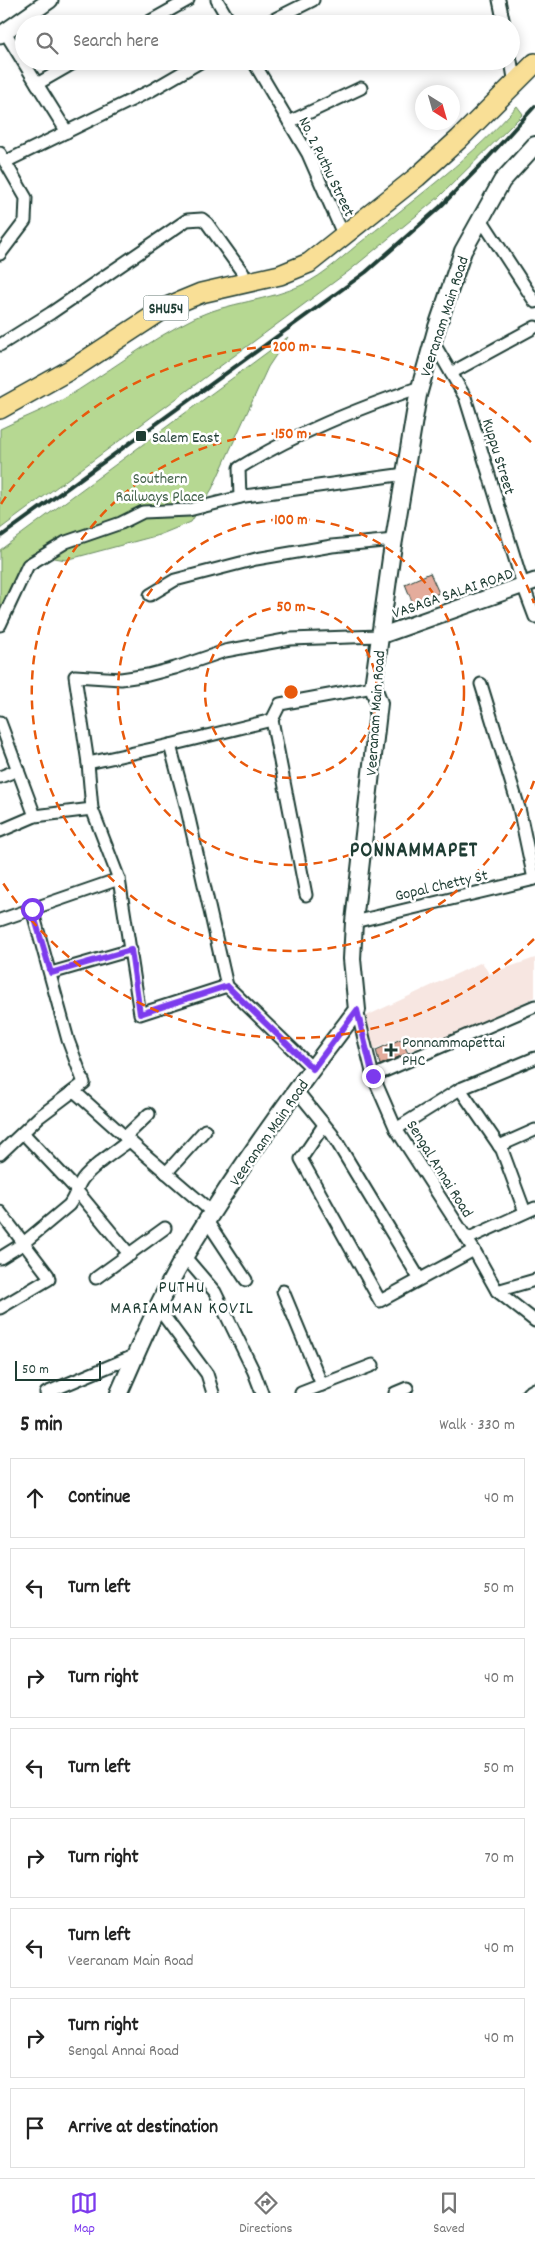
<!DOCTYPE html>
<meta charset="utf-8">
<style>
body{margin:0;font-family:Dekko,sans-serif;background:#f6f6f6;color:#222}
.compass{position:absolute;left:415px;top:85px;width:45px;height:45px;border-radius:50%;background:#fff;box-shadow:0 2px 12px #0003;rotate:143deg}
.scale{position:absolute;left:15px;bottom:12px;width:86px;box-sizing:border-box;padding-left:5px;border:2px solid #1f3d34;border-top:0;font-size:14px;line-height:18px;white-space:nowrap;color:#1f3d34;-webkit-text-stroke:4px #fff;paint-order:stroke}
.stop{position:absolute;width:15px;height:15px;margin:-11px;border:4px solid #7c3aed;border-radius:50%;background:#fff}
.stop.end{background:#7c3aed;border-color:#fff;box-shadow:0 1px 5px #0008}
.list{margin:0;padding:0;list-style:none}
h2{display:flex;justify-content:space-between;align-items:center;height:65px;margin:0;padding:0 20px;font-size:21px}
h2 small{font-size:16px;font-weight:400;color:#767676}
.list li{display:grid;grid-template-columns:32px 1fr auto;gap:15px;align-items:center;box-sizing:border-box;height:80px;margin:0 10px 10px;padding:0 10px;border:1px solid #e0e0e0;border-radius:0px}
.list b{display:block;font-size:19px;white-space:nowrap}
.list p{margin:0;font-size:16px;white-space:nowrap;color:#767676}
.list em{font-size:16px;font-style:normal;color:#767676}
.icon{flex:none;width:28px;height:28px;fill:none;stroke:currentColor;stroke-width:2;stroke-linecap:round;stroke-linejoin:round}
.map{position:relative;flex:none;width:535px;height:1393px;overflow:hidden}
.search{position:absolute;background:#fff;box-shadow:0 2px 12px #0003;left:15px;right:15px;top:15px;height:55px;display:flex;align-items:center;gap:12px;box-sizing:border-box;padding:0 18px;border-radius:28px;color:#767676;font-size:19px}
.sheet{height:785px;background:#fff}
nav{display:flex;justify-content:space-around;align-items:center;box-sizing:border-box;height:70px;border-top:1px solid #e0e0e0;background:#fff;font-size:14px;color:#767676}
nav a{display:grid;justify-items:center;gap:2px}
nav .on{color:#7c3aed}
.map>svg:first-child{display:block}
</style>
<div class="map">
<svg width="535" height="1393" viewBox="0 0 535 1393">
<rect width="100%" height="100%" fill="#fff"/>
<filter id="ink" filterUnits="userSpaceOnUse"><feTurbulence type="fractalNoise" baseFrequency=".02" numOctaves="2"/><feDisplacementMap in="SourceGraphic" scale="10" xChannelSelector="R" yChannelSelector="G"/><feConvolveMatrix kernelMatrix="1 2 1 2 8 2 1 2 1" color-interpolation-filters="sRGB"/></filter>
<g filter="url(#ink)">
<polygon fill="#f7e6e1" points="535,958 535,997 450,1037 409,1051 404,1037 374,1049 362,1018 482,962 489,974"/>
<g fill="#b6d892" stroke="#6a8a63">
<path d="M 517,106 L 523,114 L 439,197 L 349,271 L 0,529 L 0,429 C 20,419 42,411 62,400 C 106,374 147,341 194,318 C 228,302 269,301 302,285 C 325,275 346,253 366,238 C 416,198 476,154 517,106 Z"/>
<polygon points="288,337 268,367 212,489 191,522 159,535 66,560 37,555 0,612 0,550"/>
</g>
<g fill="#e4ac9c" stroke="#1f3d34">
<polygon points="430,573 439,593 413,604 405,584"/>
<polygon points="401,1039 408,1053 380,1065 376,1050"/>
</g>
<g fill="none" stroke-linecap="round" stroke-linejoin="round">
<defs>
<g id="minor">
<polyline points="217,0 231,24"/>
<polyline points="499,0 504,24"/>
<polyline points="145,24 188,0"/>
<polyline points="265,24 313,0"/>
<polyline points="5,32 37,84 77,61"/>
<polyline points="253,61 308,154 343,234"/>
<polyline points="511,61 515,84"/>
<polyline points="37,84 67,132"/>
<polyline points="289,122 361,88"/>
<polyline points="0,153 26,198 25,221 0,254"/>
<polyline points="5,162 152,90 202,61"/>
<polyline points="481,219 535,302"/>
<polyline points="433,342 465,397 523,585 535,617"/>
<polyline points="0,345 51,313 187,220 202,219 207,223 243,273"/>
<polyline points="451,373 535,327"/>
<path d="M 240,497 L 239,468 C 296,433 357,409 420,387"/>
<polyline points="150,595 175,580 256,559 332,546 394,540"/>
<polyline points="0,625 28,565 66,542 121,523 143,512 189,510 245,496 405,474"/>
<polyline points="481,684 519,808 534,879"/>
<polyline points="0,722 35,816"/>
<polyline points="88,763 75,676 121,679 148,675 175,668 225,651 290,639 380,636"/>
<polyline points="0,777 18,770"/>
<polyline points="92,809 119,879 140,1014 227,986 313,1069"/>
<polyline points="0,831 35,816 92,809 88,763 170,745"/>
<polyline points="306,895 272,720 280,704 373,687"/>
<polyline points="32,909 119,879"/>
<polyline points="0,920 32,909 68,1040 84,1083 39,1117 0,1154"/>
<polyline points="354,922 535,879"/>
<polyline points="51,973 131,950"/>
<polyline points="227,986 186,805 170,745 272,720"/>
<polyline points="357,1010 373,1076 396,1129 474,1250 497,1291 535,1321"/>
<polyline points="373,1076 535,1006"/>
<polyline points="460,1089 502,1150 525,1212"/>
<polyline points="74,1091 141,1151 213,1213"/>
<polyline points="297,1091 332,1134 419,1278"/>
<polyline points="324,1125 301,1159 380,1301 474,1250"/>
<polyline points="396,1129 460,1089 535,1058"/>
<polyline points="23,1133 73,1186 130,1255"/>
<polyline points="125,1137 149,1114"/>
<polyline points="499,1146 535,1130"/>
<polyline points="166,1173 205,1130"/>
<polyline points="0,1212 48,1275 49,1279 0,1308"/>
<polyline points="207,1221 246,1280"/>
<polyline points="467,1239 535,1208"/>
<polyline points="185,1257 215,1292 254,1372 262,1393"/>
<path d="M 0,1258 L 21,1245 L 69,1205 C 75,1197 76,1190 80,1183 C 86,1170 117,1150 129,1141"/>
<polyline points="96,1278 165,1228"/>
<polyline points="283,1291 322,1385"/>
<polyline points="497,1291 535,1280"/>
<polyline points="158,1308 207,1374 213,1393"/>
<polyline points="46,1393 136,1355"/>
<polyline points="301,1393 373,1365"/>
<polyline points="395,1393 407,1388"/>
<polyline points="528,1393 535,1389"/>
</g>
<g id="tertiary">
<polyline points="0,35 50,0"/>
<polyline points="380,636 535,581"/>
</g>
<path id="secondary" d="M 119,1393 C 141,1343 162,1292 191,1246 C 241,1164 298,1086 357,1010 L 352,959 L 354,922 L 379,703 L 373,687 L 391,558 L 418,395 L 437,327 L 463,251 L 502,181 L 535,145"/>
<polyline id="primary" points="0,409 77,366 167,307 201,293 280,275 309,263 417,177 459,139 535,63"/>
</defs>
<use href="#minor" stroke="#1f3d34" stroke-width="15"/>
<use href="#tertiary" stroke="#1f3d34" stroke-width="19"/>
<use href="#secondary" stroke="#1f3d34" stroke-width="20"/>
<use href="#primary" stroke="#1f3d34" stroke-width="22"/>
<use href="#minor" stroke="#fff" stroke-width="11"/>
<use href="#tertiary" stroke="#fff" stroke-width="15"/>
<use href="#secondary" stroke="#fff" stroke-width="16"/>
<use href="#primary" stroke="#f9df96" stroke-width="19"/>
<polyline stroke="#1f3d34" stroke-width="4" points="0,537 366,272 440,207 486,160 535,106"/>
</g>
</g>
<g fill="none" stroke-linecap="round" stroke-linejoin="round" filter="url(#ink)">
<polyline stroke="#7c3aed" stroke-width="6" points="32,909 51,973 131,950 140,1014 227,986 313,1069 357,1010 373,1076"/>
</g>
<g fill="none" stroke="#e8590c" stroke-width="2.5" stroke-dasharray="9 6">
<circle cx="291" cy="692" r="86"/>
<circle cx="291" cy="692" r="173"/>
<path d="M534 781A259 259 0 1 1 534 603"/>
<path d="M534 939A346 346 0 0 1 1 880M1 504A346 346 0 0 1 534 445"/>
</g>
<g fill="#1f3d34" stroke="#fff" stroke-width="2">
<rect x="135" y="430" width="12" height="12" rx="2.5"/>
<path d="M388.5 1042.5h5v5h5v5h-5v5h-5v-5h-5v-5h5z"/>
</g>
<g text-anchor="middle" stroke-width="5" stroke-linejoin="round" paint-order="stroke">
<rect fill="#fff" stroke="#627771" stroke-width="1" x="143.5" y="295.5" width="45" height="25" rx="4"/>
<g font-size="15" font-weight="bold" fill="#1f3d34">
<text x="166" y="313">SHU54</text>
</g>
<g font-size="16" fill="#1f3d34" stroke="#fff">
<text transform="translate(328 166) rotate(64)" y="6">No. 2 Puthu Street</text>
<text transform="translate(443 316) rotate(-72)" y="6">Veeranam Main Road</text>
<text transform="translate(500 456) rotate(73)" y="6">Kuppu Street</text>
<text transform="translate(452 592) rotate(-19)" y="6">VASAGA SALAI ROAD</text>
<text transform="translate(374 713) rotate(-86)" y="6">Veeranam Main Road</text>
<text transform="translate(441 884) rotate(-13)" y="6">Gopal Chetty St</text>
<text transform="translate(268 1132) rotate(-55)" y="6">Veeranam Main Road</text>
<text transform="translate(441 1168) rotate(58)" y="6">Sengal Annai Road</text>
</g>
<g font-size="16" fill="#1f3d34" stroke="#fff" text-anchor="start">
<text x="152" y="442">Salem East</text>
<text x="402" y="1047">Ponnammapettai<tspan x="402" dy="18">PHC</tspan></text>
</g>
<g font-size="16" fill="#45644c" stroke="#fff">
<text x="160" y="483">Southern<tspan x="160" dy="18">Railways Place</tspan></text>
</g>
<g font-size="18" letter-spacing="1" fill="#1f3d34" stroke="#fff">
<text x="182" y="1292">PUTHU<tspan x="182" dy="21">MARIAMMAN KOVIL</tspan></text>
</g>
<g font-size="21" font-weight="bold" letter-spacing="1" fill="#1f3d34" stroke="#fff">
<text x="414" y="856">PONNAMMAPET</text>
</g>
</g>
<circle cx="291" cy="692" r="8" fill="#e8590c" stroke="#fff" stroke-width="2.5"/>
<g font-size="15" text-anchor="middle" font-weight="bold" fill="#e8590c" stroke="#fff" stroke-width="5" stroke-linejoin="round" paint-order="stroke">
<text x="291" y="351">200 m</text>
<text x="291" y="438">150 m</text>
<text x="291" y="524">100 m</text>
<text x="291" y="611">50 m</text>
</g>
</svg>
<svg class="compass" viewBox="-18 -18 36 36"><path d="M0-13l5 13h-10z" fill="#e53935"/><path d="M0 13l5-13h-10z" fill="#767676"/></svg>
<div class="scale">50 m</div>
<div class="stop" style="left:32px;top:909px"></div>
<div class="stop end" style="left:373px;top:1076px"></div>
<div class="search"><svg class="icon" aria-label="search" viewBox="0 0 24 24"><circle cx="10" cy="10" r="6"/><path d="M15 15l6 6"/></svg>Search here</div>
</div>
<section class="sheet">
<h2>5 min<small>Walk · 330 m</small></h2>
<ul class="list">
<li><svg class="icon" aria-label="ahead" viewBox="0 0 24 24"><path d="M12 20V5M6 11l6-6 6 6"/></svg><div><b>Continue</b></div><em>40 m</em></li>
<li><svg class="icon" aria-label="left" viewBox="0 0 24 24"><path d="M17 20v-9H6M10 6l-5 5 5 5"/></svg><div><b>Turn left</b></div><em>50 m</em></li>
<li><svg class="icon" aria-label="right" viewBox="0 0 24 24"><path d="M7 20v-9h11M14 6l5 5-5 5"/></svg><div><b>Turn right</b></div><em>40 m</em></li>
<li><svg class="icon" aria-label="left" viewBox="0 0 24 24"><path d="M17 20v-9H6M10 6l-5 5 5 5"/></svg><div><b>Turn left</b></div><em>50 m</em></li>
<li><svg class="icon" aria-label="right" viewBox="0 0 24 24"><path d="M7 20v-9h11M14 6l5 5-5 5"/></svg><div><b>Turn right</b></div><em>70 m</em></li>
<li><svg class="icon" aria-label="left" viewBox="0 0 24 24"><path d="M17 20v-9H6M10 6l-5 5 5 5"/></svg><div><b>Turn left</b><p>Veeranam Main Road</p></div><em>40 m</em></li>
<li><svg class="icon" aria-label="right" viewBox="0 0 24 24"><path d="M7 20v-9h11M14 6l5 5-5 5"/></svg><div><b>Turn right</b><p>Sengal Annai Road</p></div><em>40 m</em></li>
<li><svg class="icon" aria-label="arrive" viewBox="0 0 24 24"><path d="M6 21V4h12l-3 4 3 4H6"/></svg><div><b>Arrive at destination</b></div></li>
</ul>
</section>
<nav>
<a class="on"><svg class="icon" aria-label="map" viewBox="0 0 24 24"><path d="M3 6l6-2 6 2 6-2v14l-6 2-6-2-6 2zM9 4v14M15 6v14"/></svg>Map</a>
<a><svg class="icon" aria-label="directions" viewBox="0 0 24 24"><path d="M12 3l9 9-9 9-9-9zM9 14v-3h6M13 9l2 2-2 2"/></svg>Directions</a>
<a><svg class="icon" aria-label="saved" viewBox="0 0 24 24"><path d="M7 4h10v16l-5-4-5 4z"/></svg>Saved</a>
</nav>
